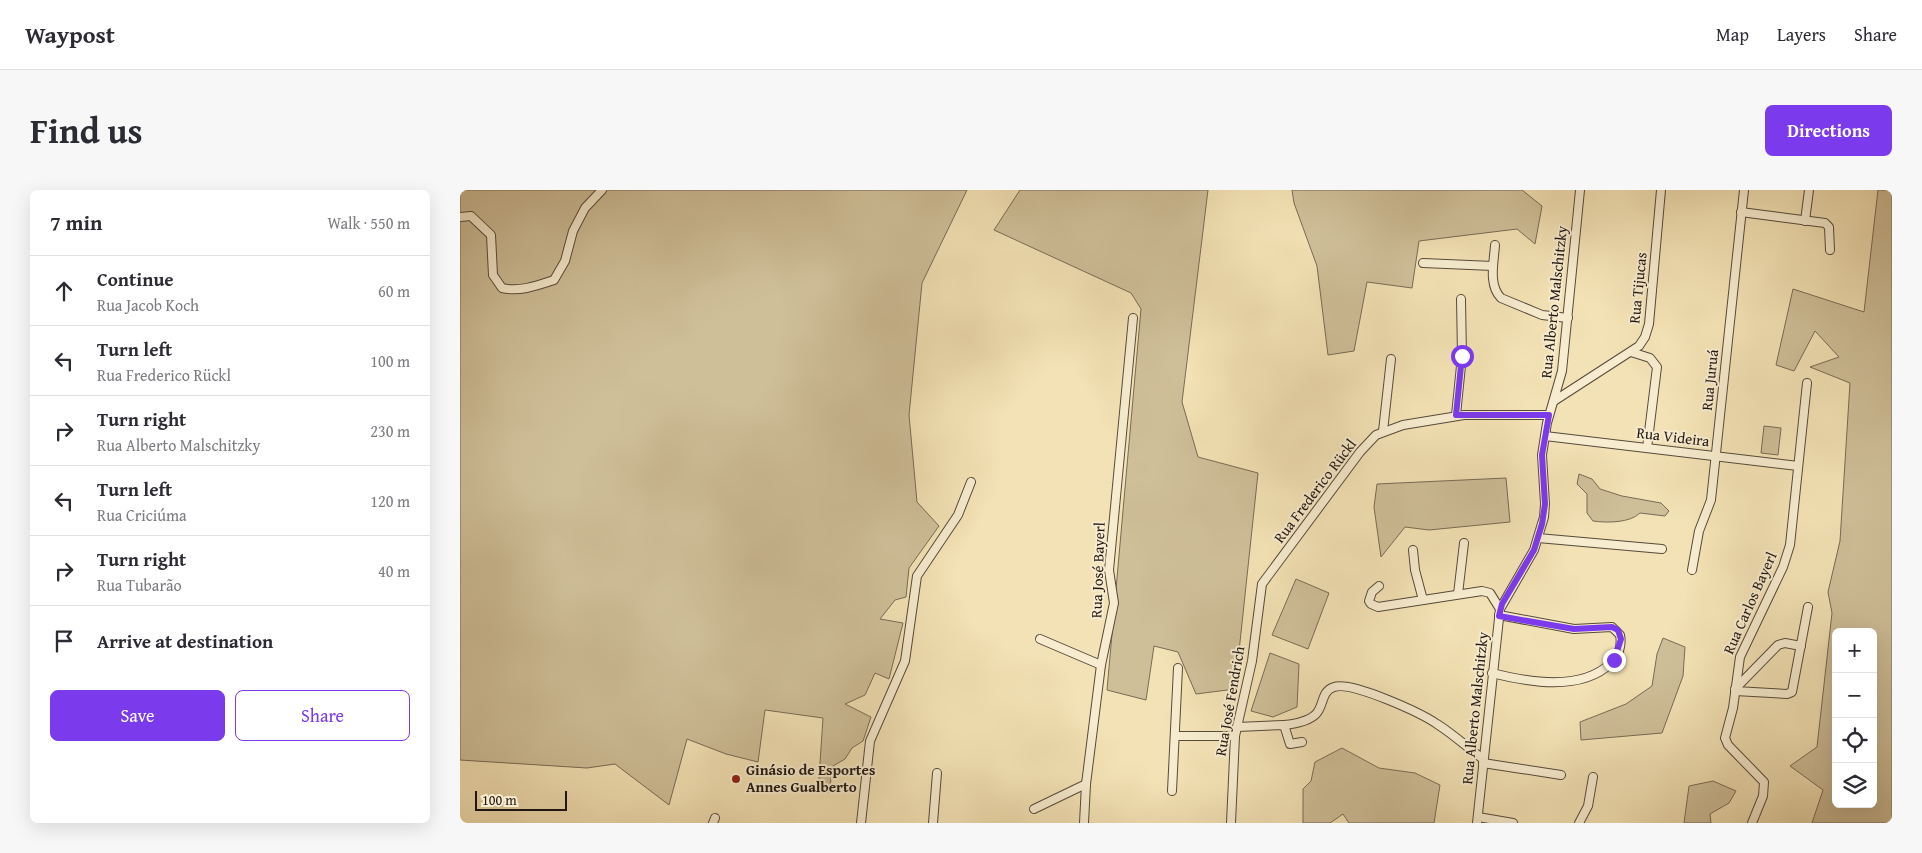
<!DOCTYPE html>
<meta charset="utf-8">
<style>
body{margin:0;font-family:"Gentium Book Plus",serif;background:#f7f7f7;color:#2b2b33}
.controls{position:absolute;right:15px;bottom:15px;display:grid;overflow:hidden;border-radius:8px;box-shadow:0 5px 20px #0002}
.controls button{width:45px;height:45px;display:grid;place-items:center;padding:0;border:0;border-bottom:1px solid #e1e1e2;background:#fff;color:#2b2b33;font:25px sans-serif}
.scale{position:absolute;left:15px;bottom:12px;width:92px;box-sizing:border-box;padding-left:5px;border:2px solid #221712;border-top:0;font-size:14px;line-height:18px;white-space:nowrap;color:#221712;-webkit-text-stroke:4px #f7eccf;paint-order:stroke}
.stop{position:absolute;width:15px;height:15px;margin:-11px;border:4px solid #7c3aed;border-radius:50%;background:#fff}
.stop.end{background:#7c3aed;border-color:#fff;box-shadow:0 1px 5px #0008}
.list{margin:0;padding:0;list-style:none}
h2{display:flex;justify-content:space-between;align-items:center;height:65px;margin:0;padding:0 20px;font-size:21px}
h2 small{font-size:16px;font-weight:400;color:#7c7c81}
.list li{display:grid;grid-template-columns:32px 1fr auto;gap:15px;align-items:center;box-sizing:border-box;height:70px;padding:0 20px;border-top:1px solid #e1e1e2}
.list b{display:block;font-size:19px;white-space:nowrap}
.list p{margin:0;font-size:16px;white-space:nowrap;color:#7c7c81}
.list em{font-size:16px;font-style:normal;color:#7c7c81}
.actions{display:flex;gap:10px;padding:15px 20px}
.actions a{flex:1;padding:11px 0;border:1px solid #7c3aed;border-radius:8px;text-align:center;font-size:18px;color:#7c3aed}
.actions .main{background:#7c3aed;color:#fff}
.icon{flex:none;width:28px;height:28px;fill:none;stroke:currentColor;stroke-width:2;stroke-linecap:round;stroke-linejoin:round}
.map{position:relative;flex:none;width:1432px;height:633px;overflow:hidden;border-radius:8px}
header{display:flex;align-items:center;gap:30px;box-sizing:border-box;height:70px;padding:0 25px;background:#fff;border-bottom:1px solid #e1e1e2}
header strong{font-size:24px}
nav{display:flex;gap:28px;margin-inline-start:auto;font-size:18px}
.intro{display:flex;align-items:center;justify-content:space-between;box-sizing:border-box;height:120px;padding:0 30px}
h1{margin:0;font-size:35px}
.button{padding:12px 22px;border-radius:8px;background:#7c3aed;color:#fff;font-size:18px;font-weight:700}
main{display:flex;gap:30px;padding:0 30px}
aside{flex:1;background:#fff;border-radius:8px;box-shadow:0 5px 20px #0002}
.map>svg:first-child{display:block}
</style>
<header>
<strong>Waypost</strong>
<nav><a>Map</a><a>Layers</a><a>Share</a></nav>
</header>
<div class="intro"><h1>Find us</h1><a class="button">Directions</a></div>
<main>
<aside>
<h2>7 min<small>Walk · 550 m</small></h2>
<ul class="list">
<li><svg class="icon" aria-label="ahead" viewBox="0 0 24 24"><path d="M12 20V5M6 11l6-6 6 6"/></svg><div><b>Continue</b><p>Rua Jacob Koch</p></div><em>60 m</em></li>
<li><svg class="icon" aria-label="left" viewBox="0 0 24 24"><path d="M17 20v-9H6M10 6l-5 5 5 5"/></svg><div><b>Turn left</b><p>Rua Frederico Rückl</p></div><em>100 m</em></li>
<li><svg class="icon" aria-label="right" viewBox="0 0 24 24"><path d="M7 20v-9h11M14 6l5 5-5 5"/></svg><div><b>Turn right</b><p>Rua Alberto Malschitzky</p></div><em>230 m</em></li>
<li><svg class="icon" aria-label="left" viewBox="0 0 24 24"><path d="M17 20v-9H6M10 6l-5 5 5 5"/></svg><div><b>Turn left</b><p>Rua Criciúma</p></div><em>120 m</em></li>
<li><svg class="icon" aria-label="right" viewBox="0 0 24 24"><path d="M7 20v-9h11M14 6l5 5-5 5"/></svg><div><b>Turn right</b><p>Rua Tubarão</p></div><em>40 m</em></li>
<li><svg class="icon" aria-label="arrive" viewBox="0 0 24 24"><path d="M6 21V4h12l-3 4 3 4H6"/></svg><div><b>Arrive at destination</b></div></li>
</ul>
<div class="actions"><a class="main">Save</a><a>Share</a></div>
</aside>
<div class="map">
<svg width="1432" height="633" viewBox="0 0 1432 633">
<rect width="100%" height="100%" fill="#f3e2b5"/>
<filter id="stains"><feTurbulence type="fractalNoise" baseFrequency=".004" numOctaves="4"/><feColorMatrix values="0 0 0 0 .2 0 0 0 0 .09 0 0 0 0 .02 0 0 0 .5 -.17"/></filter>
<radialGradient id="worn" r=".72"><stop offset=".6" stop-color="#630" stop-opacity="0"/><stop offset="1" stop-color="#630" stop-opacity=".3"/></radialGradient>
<g fill="#cfbf99" stroke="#786b56" fill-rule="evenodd">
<polygon points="0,0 507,0 462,93 449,225 457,312 479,336 449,378 446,407 435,410 420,429 443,433 429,489 415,483 405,505 385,514 411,527 403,551 392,558 385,569 373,576 369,602 358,603 363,528 305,520 298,572 266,564 227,549 209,615 155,574 127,578 0,570"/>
<polygon points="560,0 748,0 722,212 738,267 798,283 775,499 736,504 718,462 694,456 686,510 647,500 681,119 671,103 534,40"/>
<polygon points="832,0 1062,0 1082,16 1075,54 1057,39 959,51 952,98 907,92 894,161 868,165 857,76 834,13"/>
<path d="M 1418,0 L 1432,0 L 1432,627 L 1430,633 L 1352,633 L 1363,600 L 1330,576 L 1357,557 L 1372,423 L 1368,402 L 1380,351 L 1390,193 L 1350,177 L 1379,167 L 1355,141 L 1334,181 L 1316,175 L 1333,99 L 1404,122 ZM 1376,442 L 1413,442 L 1413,614 L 1376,614 Z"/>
<polygon points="1304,236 1321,238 1318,265 1301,263"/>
<path d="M 1119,284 L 1132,289 L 1140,299 L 1162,306 L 1201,313 L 1209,321 L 1205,326 L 1180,323 C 1170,333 1147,333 1133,331 L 1127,323 L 1127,304 L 1117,294 Z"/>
<polygon points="1046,288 1050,332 969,340 945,337 921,367 914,317 917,294"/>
<polygon points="836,389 869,403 848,459 812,445"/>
<polygon points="1203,448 1225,457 1223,486 1202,543 1121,550 1120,532 1166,514 1192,496 1197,464"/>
<polygon points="810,463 839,474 837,517 813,527 791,521"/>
<polygon points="882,558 919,578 955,583 980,595 974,633 889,633 883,624 870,633 843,633 843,599 851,591 855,572"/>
<polygon points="1253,591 1276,601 1269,613 1250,624 1251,633 1224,633 1229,596"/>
</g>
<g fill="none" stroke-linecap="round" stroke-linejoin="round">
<defs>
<g id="minor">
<polyline points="1281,22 1365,33 1369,37 1370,60"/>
<path d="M 0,27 L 11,26 L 31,45 L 33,85 L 42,98 C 60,102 76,96 94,90 L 105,71 L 113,41 L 125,18 L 142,0"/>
<polyline points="1345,31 1349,0"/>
<path d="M 1035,55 C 1034,72 1028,95 1041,108 L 1082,125 L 1108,128"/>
<polyline points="963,73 1033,76"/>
<polyline points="1171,162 1190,168 1197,177 1187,258"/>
<polyline points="1094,211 1179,156 1185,147 1189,134 1201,0"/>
<polyline points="996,225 1002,166 1001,109"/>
<polyline points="923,241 931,169"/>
<polyline points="1085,246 1338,276"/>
<polyline points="1078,348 1202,359"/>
<polyline points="953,360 955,380 963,410"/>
<polyline points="1232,380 1239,341 1251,310 1284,0"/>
<polyline points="919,396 912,402 909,411 911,414 918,417 1022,401 1030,403 1040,419"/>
<polyline points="998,404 1004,353"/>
<polyline points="580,449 641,475"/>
<path d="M 1032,483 C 1068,492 1121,502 1151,473 C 1159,466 1162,455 1160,445 L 1152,437 L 1114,439 L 1039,425"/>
<polyline points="1275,499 1318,455 1325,453 1341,456"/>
<polyline points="1275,501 1327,504 1332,502 1348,417"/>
<path d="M 824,535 C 834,534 848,532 856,524 C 864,516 861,501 874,497 C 892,491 961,523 977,534 C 993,544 1008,558 1023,569"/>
<polyline points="777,537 824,535 830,554 842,552"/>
<polyline points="715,546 775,546"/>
<polyline points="1023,573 1101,585"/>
<polyline points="712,601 718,478"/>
<polyline points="574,619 626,594"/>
<polyline points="1018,627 1053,633"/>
<polyline points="253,633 255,628"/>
<polyline points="401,633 410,551 445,471 457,386 498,325 511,292"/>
<polyline points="473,633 477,583"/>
<polyline points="624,633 626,594 641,475 654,413 649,380 673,128"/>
<polyline points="771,633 775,546 792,471 802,394 900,262 916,245 943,235 1004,225 1089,225"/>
<polyline points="1017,633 1040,419 1074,360 1084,327 1085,314 1082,265 1087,233 1102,181 1120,0"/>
<polyline points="1119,633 1128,616 1133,587"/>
<polyline points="1292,633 1303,606 1304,592 1268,555 1265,548 1273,518 1280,467 1323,377 1330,355 1347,193"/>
</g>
</defs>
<use href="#minor" stroke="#564a3b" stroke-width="10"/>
<use href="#minor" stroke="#f7eccf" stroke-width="8"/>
</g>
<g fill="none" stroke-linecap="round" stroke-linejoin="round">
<polyline stroke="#7c3aed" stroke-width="6" points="1002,166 996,225 1089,225 1082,265 1085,314 1082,334 1074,360 1042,414 1039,426 1114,439 1152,437 1158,440 1161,449 1154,470"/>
</g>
<circle fill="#8f2418" stroke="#f7eccf" stroke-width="2" cx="276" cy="589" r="5"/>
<g text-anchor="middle" stroke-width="4" stroke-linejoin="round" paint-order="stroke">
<g font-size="15" fill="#221712" stroke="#f7eccf">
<text transform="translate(1178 98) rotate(-84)" y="5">Rua Tijucas</text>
<text transform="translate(1094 112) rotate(-84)" y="5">Rua Alberto Malschitzky</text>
<text transform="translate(1250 190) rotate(-84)" y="5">Rua Juruá</text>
<text transform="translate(1213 247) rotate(7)" y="5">Rua Videira</text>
<text transform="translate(855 301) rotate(-53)" y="5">Rua Frederico Rückl</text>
<text transform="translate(638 380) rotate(-88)" y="5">Rua José Bayerl</text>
<text transform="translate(1290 413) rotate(-66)" y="5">Rua Carlos Bayerl</text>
<text transform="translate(770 511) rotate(-80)" y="5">Rua José Fendrich</text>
<text transform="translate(1015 518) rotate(-84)" y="5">Rua Alberto Malschitzky</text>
</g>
<g font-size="15" font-weight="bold" fill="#221712" stroke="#f7eccf" text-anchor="start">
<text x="286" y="585">Ginásio de Esportes<tspan x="286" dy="17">Annes Gualberto</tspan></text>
</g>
</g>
<rect width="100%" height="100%" filter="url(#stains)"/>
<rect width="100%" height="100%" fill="url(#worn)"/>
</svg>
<div class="controls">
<button>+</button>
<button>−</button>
<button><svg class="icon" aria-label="locate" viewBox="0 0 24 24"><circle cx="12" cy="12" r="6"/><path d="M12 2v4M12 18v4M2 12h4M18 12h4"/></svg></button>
<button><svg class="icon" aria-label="layers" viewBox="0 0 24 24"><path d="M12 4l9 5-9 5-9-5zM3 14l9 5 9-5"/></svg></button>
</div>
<div class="scale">100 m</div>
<div class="stop" style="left:1002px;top:166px"></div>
<div class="stop end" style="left:1154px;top:470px"></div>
</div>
</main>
